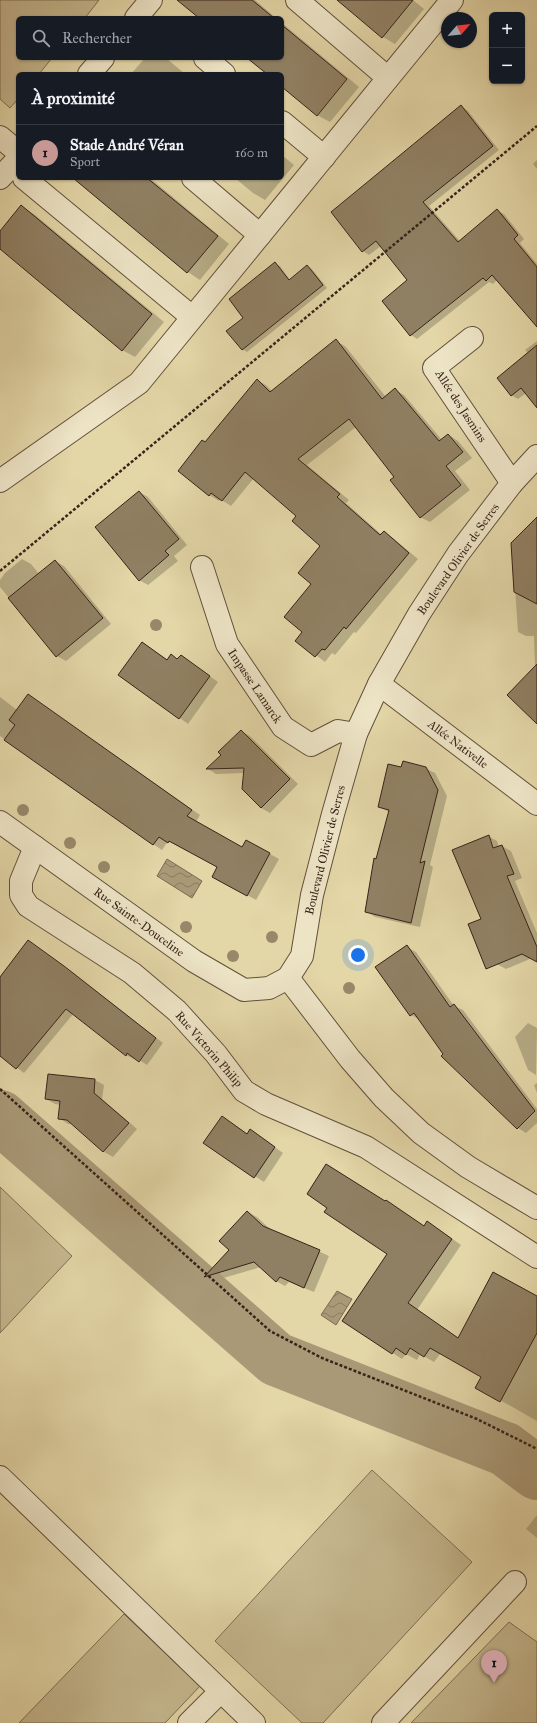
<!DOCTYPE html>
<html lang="fr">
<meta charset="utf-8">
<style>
body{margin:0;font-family:"IM FELL Great Primer",serif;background:#242831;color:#f1f3f6}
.controls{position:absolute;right:12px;top:12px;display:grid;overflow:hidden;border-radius:6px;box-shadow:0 1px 3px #0004}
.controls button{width:36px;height:36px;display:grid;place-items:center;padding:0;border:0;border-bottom:1px solid #363941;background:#171b24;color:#f1f3f6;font:20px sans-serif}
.compass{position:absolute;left:441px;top:12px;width:36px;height:36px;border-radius:50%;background:#171b24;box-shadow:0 1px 3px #0004;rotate:62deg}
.you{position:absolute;left:358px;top:955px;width:14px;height:14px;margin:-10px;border:3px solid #fff;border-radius:50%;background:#1a73e8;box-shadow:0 0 0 6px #1a73e833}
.badge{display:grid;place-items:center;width:26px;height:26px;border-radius:50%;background:#c59692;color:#111;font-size:13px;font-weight:700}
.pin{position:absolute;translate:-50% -33px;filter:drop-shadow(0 1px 2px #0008)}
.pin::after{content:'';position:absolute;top:21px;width:14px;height:12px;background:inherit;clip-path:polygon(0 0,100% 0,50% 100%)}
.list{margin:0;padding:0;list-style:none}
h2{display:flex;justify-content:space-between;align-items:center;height:52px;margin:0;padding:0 16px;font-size:17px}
h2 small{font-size:13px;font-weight:400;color:#9ea1a6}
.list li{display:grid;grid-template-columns:26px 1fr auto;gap:12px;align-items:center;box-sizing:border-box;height:56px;padding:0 16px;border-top:1px solid #363941}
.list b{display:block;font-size:15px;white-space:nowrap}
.list p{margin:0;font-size:13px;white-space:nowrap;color:#9ea1a6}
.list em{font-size:13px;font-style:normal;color:#9ea1a6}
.icon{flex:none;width:22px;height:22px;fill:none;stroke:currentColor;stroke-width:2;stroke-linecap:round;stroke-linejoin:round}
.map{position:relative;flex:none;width:537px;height:1723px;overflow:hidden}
.search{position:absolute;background:#171b24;box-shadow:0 1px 3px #0004;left:16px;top:16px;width:268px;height:44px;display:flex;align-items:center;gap:10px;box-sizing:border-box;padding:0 14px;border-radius:6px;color:#9ea1a6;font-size:15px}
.panel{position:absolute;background:#171b24;box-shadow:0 1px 3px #0004;left:16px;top:72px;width:268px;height:108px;border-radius:6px}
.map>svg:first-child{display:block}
</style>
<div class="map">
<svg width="537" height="1723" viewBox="0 0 537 1723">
<defs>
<pattern id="water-waves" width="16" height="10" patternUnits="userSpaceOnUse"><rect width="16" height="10" fill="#a99977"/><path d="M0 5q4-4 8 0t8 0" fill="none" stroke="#8a7c61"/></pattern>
</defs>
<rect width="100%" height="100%" fill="#e3d6a7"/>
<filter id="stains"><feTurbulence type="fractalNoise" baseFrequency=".005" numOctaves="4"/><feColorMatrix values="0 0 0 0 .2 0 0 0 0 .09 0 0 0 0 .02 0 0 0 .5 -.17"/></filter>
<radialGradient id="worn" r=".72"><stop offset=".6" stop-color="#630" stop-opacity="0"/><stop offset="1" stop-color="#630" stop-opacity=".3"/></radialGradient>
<g fill="#c6b88f" stroke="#7e6e54">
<polygon points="0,0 99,0 85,18 18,18 18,58 52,58 39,74 18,74 18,99 10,108 0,99"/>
<polygon points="0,1187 72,1256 0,1333"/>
<polygon points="372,1470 472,1562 323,1723 302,1723 215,1641"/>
<polygon points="124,1614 200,1686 165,1723 19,1723"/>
<polygon points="509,1622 537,1642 537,1723 411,1723"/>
</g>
<g fill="url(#water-waves)" stroke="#7b6a51">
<polygon points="167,859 202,881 192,898 157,876"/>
<polygon points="337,1291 352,1299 336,1325 321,1315"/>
</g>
<g fill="#0003">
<polygon points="192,0 255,0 276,18 201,18"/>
<polygon points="338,0 413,0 424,9 395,44 383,37"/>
<polygon points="282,23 359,87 330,122 317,115 282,86 282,74 268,74 249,58 282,58"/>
<polygon points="145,58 166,58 185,74 131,74"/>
<polygon points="462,107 468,111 499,150 429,206 460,241 498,211 504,214 524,239 520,243 537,264 537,326 497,280 493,284 489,282 417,339 411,335 408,280 381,246 369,255 363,251 332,213"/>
<polygon points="282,155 294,165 265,200 253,193 235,178 282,178"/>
<polygon points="537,160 537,169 533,164"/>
<polygon points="74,178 150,178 229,244 200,280 188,272"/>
<polygon points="22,207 34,214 164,322 135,357 122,350 0,248 0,233"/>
<polygon points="275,264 280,266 290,280 307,266 312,269 327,288 247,352 242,349 245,318"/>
<polygon points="336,341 345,346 386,397 395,390 404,395 442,440 449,435 458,441 472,458 455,471 470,490 430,522 420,517 396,477 356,427 307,465 349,500 346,503 382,535 384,532 393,538 418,559 356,633 354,632 335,655 332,653 325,662 296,640 303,632 321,545 298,515 254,478 231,506 220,499 219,501 209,495 205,443 257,380 266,385 272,391"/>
<polygon points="537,341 537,402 526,393 518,399 511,395 528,353 525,350"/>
<polygon points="139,492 148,497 187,545 174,556 178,561 148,585 139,580"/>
<polygon points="537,518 537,722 534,636 526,636 518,632 512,543"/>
<polygon points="22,559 31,564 39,574 55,561 64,566 111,624 66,661 57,656 0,587 0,580 5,573"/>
<polygon points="143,643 168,660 171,655 178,660 181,656 218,682 188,724 120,675"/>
<polygon points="28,695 200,815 196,822 243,848 247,841 279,859 256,900 222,881 218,867 168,841 162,850 153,844 0,736 0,697 17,710"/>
<polygon points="241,731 250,736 298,784 270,813 261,808 244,773 216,774 208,769 222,755"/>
<polygon points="402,768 425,768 435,773 447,796 430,865 433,867 420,927 375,917 366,911 389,812 379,807"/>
<polygon points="488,836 497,841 499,847 502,846 511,851 522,878 515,881 537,933 537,956 506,969 491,961 482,919"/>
<polygon points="35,946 72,972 163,1043 147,1065 135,1057 134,1059 126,1055 74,1013 24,1073 0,1055 0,979"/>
<polygon points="407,947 416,952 454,1006 463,1010 537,1109 537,1123 526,1133 518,1128 442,1056 444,1054 420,1020 411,1015"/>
<polygon points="528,1023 537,1028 536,1075 528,1070 515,1037"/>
<polygon points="95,1080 104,1085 102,1099 137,1129 113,1157 104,1152 73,1124 68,1124 59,1118 61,1105 55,1104 46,1099"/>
<polygon points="537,1083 537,1093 534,1085"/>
<polygon points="231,1123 248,1134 259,1136 283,1153 264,1182 204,1143"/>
<polygon points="248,1212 257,1217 270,1229 329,1256 314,1292 289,1282 285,1286 276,1281 261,1267 213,1281 205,1277 231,1250"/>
<polygon points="425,1226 437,1228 461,1245 417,1310 459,1338 537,1297 537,1421 477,1387 483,1376 441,1353 434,1362 420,1354 417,1360 406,1354 402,1359 344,1321"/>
<polygon points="537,1515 537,1538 526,1529"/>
</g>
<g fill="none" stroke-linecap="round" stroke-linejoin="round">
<polyline stroke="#a99977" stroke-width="54" points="0,1117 276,1359 505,1449 537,1473"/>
</g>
<g fill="#908063" stroke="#372319">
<polygon points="177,0 252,0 274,18 199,18"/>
<polygon points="337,0 413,0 382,38"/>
<polygon points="282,25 347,79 317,116 282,87 282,74 267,74 247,58 282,58"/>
<polygon points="461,105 493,146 423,202 458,242 497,209 518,235 514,239 537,267 537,327 492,275 486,281 483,278 410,336 382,301 407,280 376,241 362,252 331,212"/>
<polygon points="73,178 147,178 218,236 187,273"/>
<polygon points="21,205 152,314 122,351 0,249 0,231"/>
<polygon points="275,262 289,280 307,265 323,285 242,350 226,331 243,318 229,299"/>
<polygon points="336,339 382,399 395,388 439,441 448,434 463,452 446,466 461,485 420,518 390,480 394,477 349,419 298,459 340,494 337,497 380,535 384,531 409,553 346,629 344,627 325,650 322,649 315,657 295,641 302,632 284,617 311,584 298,573 320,546 292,521 296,516 245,472 222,501 211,493 209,496 178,471 202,440 205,442 257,379 270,392"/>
<polygon points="537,345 537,408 521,388 511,396 497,378"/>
<polygon points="139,491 179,539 165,551 169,555 139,581 95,527"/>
<polygon points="537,517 537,604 514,592 511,543"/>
<polygon points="55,560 103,618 56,657 8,598"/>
<polygon points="142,642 167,660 171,654 177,659 181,655 210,676 179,719 118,675"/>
<polygon points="537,664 537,724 507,695"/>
<polygon points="28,694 192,810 187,816 242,847 246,840 270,853 247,896 212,877 217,867 169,841 168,843 159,837 153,845 4,740 15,725 9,720"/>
<polygon points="241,730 290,779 261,808 242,789 244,768 206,769 221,755 218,752"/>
<polygon points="403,761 426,767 438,790 420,863 425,861 411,923 365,912 374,858 376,859 389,810 378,807 388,764 401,767"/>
<polygon points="489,835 493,848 502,845 514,874 507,876 537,947 537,962 522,954 486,969 468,924 481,919 452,850"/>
<polygon points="28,940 64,966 156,1038 139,1062 127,1053 126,1056 66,1009 16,1069 0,1056 0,977"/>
<polygon points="407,945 450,1007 454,1004 535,1111 517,1129 441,1056 443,1054 414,1013 410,1016 375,967"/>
<polygon points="48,1074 95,1079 94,1093 129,1123 103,1152 67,1120 58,1119 60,1101 45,1099"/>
<polygon points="222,1116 247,1134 250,1129 275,1147 254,1178 203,1143"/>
<polygon points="326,1164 385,1201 386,1200 424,1226 427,1221 452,1239 408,1303 458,1338 493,1272 537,1296 537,1333 500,1402 475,1388 481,1377 430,1348 424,1357 410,1348 406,1355 396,1348 392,1354 342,1321 387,1254 324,1212 327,1208 307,1194"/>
<polygon points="247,1211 263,1226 320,1250 304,1288 280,1277 276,1282 254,1262 204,1277 229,1250 219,1241"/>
</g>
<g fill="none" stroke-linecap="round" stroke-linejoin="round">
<defs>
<g id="minor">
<polyline points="297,0 388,78"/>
<polyline points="136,18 151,0"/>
<polyline points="205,58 224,74"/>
<polyline points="89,74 103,58"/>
<polyline points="282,122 324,157"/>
<polyline points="0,137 18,152"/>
<polyline points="0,178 18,159"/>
<polyline points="24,178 192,317"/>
<polyline points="193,178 260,235"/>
<polyline points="472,338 434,368 512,483"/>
<polyline points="0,481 139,383 452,0"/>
<polyline points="202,567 227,644 283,727 311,745 338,731 356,734"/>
<polyline points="379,684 537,804"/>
<polyline points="0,822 194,961 244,990 269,988 288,978"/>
<polyline points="35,847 21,881 21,895 28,906 132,973 177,1011 216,1054 244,1091 266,1104 366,1147 537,1257"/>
<polyline points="288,978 302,956 312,895 333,814 356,734 379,684 419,614 458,554 512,483 537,456"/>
<polyline points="288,978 350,1059 384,1098 421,1133 468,1167 537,1208"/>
<polyline points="0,1477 254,1723"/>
<polyline points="189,1723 221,1691"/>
<polyline points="383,1723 515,1582"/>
</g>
</defs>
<use href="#minor" stroke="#62503c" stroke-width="24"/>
<g stroke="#372319" stroke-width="2.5" stroke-dasharray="3 2" stroke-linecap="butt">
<polyline points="0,571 537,126"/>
<polyline points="0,1089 270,1331 322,1358 477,1419 537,1449"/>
</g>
<use href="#minor" stroke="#ede4c6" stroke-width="22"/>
</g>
<g fill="#988869">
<circle cx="156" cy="625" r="6"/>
<circle cx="23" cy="810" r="6"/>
<circle cx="70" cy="843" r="6"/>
<circle cx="104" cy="867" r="6"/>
<circle cx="186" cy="927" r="6"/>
<circle cx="272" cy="937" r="6"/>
<circle cx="233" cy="956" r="6"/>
<circle cx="349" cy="988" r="6"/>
</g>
<g text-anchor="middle" stroke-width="4" stroke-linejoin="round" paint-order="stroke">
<g font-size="12" fill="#372319" stroke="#ede4c6">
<text transform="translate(461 406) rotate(57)" y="4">Allée des Jasmins</text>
<text transform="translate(458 559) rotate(-55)" y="4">Boulevard Olivier de Serres</text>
<text transform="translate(255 686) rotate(56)" y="4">Impasse Lamarck</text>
<text transform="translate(458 744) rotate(37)" y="4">Allée Nativelle</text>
<text transform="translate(325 850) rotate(-76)" y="4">Boulevard Olivier de Serres</text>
<text transform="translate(139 922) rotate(36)" y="4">Rue Sainte-Douceline</text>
<text transform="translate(209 1049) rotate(49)" y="4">Rue Victorin Philip</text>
</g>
</g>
<rect width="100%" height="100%" filter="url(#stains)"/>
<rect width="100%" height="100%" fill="url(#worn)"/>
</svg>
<div class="controls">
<button>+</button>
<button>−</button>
</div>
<svg class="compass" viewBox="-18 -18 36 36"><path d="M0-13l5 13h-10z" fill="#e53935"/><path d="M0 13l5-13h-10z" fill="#9ea1a6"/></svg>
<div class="you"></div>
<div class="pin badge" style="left:494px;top:1683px">1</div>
<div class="search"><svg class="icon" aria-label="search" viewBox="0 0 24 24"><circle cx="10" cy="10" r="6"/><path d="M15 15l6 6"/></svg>Rechercher</div>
<section class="panel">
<h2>À proximité<small></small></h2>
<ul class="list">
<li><span class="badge">1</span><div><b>Stade André Véran</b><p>Sport</p></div><em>160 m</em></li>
</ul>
</section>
</div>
